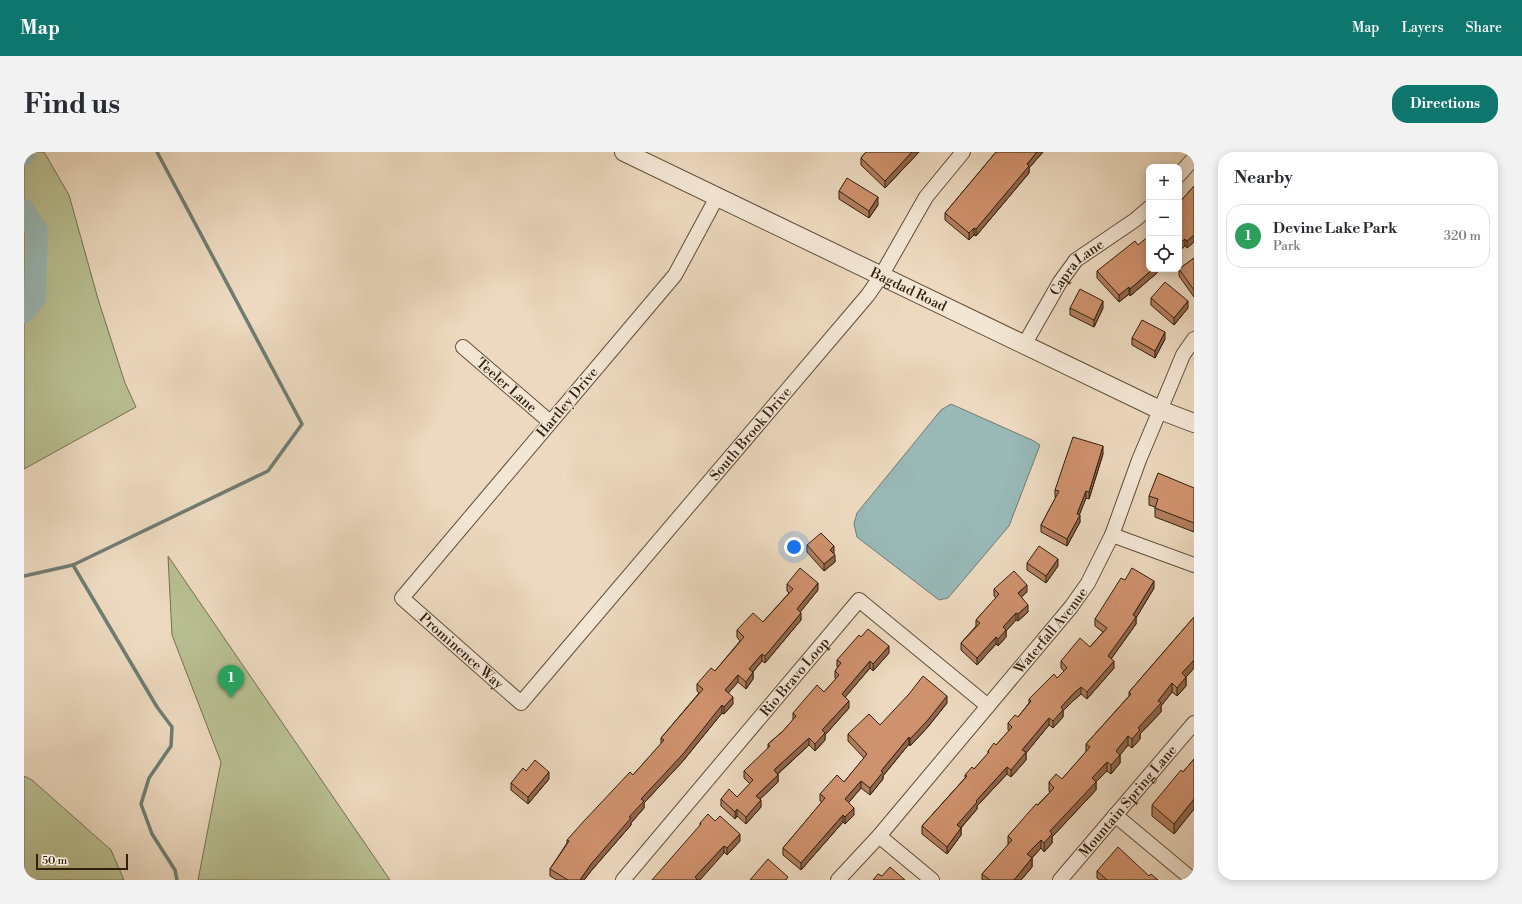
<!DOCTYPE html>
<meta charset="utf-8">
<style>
body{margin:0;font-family:"Libre Bodoni",serif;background:#f2f2f3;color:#2b2b33}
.controls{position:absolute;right:12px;top:12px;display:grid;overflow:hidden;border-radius:8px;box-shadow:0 2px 10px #0003}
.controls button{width:36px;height:36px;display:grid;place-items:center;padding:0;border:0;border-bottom:1px solid #e1e1e2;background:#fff;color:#2b2b33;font:20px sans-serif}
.scale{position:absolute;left:12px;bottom:10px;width:92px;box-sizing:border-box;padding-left:4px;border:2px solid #31200c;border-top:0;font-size:11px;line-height:14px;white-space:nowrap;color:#31200c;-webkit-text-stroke:3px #f3e6d5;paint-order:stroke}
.you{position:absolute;left:770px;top:395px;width:14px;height:14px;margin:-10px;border:3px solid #fff;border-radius:50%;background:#1a73e8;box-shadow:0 0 0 6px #1a73e833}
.badge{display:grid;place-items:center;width:26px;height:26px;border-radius:50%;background:#0f766e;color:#fff;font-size:13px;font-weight:700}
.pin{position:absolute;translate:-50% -33px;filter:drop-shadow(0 1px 2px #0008)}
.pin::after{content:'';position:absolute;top:21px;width:14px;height:12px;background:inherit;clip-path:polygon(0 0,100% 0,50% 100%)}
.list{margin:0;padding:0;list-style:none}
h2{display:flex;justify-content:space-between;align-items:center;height:52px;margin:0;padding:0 16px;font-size:17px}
h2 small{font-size:13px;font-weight:400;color:#7c7c81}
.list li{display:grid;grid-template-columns:26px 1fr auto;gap:12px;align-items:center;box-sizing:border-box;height:64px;margin:0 8px 8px;padding:0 8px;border:1px solid #e1e1e2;border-radius:16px}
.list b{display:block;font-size:15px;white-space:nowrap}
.list p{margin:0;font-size:13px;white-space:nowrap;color:#7c7c81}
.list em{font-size:13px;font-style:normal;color:#7c7c81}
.icon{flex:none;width:22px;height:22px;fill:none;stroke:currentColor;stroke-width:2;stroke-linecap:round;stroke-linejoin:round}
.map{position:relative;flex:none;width:1170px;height:728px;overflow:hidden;border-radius:16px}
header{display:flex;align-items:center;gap:24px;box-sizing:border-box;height:56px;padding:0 20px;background:#0f766e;color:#fff}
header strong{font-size:19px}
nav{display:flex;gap:22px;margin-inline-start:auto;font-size:14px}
.intro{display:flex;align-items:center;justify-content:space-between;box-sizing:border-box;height:96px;padding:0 24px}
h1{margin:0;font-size:28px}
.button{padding:10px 18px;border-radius:16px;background:#0f766e;color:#fff;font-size:14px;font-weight:700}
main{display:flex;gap:24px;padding:0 24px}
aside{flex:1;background:#fff;border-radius:16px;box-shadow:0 2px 10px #0003}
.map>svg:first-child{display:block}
</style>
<header>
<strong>Map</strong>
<nav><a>Map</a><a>Layers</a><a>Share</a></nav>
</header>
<div class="intro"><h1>Find us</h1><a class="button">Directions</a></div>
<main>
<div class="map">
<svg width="1170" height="728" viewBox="0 0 1170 728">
<rect width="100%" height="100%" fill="#ecd9bf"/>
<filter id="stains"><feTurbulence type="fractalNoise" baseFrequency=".005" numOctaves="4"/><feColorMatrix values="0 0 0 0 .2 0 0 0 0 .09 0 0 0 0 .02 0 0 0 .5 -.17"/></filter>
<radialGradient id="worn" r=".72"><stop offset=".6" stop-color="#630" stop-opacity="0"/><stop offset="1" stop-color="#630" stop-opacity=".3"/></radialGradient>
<g fill="#b8bf92" stroke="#74704f">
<polygon points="0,0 20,0 45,43 74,147 101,231 112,255 0,317"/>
<polygon points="144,404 366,728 174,728 197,610 148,483"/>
<polygon points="0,624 8,628 87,698 100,728 0,728"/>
</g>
<polygon fill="#99b9b7" stroke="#6f7c73" points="927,252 1010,289 1016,293 985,374 924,446 915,448 833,385 830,372 833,361 917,258"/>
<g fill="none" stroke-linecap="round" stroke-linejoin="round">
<g stroke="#6f7c73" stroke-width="3.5">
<polyline points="49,413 133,555 148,575 147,594 125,626 117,652 128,682 151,718 153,728"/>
<polyline points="0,424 49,413 244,319 278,272 133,0"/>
</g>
<g stroke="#99b9b7" stroke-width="22">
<polyline points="0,3 0,0"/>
<polyline points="0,58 13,79 11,146 0,160"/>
</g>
<defs>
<g id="minor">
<polyline points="1155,23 1170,6"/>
<path id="s1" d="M 693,45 L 651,123 L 378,446 L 497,551 L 844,143 L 857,124 L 902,45 L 939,0"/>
<path id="s2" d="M 1000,193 L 1036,130 L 1052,108 L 1111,68 L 1125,56"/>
<path id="s3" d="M 439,195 L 526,270"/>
<polyline points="1088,383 1170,413"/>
<polyline points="1091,663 1169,728"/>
<polyline points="855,684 908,728"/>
<path id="s4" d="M 599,728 L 835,448 L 964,554"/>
<path id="s5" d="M 814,728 L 855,684 L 1047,455 L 1064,431 L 1088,383 L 1115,308 L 1147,232 L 1159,203 L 1170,187"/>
<path id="s6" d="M 1036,728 L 1170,571"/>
</g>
<g id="tertiary">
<path id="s7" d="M 600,0 L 1136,258 L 1170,271"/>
</g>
</defs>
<use href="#minor" stroke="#604e39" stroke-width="16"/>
<use href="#tertiary" stroke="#604e39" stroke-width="20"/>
<use href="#minor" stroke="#f3e6d5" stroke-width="14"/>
<use href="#tertiary" stroke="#f3e6d5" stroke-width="18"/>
</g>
<g fill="#b27e5f" stroke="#31200c">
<polygon points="842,0 895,0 861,36 837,13 837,6"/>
<polygon points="972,0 1019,0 1005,16 1005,21 952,84 950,83 945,88 921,68 921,61"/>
<polygon points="1170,34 1170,90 1163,96 1161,94 1155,99 1155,51"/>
<polygon points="815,39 854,53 845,66 815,47"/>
<polygon points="1170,106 1170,145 1155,124 1155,117"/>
<polygon points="1125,117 1133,117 1133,121 1106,144 1105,142 1095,150 1073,126 1073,119"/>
<polygon points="1127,146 1164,156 1150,173 1127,153"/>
<polygon points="1046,156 1079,156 1070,175 1046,163"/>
<polygon points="1108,186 1141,187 1131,206 1108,193"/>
<polygon points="1079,302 1065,347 1062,346 1055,363 1056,370 1043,394 1017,380 1017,373 1032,345 1031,345 1031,338"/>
<polygon points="1170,336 1170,380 1131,365 1131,355 1125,353 1125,344"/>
<polygon points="783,393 810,401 811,410 800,419 783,400"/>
<polygon points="1003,411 1034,414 1022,431 1003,418"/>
<polygon points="1101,428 1130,436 1112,466 1112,472 1087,507 1090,516 1063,547 1057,542 1050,548 1039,559 1039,565 1029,576 1025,573 1002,601 1002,608 987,625 983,622 953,654 953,657 937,676 937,683 923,702 898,682 898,674 941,626 941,623 950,617 964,602 964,599 972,593 985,579 984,578 984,571 994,565 1005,551 1005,547 1033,526 1040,519 1037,516 1037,509 1066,495 1079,480 1071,474 1071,467"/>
<polygon points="763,432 794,438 776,460 777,468 741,511 738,509 729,520 729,527 722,537 714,530 704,541 709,552 700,562 698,561 659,609 620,651 620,656 607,671 607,673 567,719 560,728 533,728 526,724 526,717 543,691 543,688 609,623 637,592 637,586 675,541 673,539 673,532 691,519 716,489 713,485 713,478 739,470 765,441 763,439"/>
<polygon points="970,437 1003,440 997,445 1004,460 994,469 992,468 982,479 982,485 974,494 972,492 953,513 937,498 937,491 952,474 952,468 972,446 970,444"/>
<polygon points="1170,465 1170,516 1162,525 1162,534 1153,544 1148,540 1137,554 1137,560 1116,582 1116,587 1108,596 1104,593 1096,603 1096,611 1087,622 1083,619 1072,630 1072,638 1028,685 1028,691 1020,700 1017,696 1008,706 1008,715 997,728 958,728 958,722 984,693 984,684 1026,640 1025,639 1025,630 1038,627 1062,600 1062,592 1105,544 1105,540"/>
<polygon points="837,485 865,501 849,519 846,516 821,545 825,556 801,583 801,588 791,599 785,593 754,622 754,630 736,647 737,655 722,672 713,664 711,667 697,654 697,647 713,645 726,632 720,626 720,619 744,597 744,592 759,579 769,568 769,561 800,540 812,527 811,526 811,519 814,515 813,515 813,508"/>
<polygon points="923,551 903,576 886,594 885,592 859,624 859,627 846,643 837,636 824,651 830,663 821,672 819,670 777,718 759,703 759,696 798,650 796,649 796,642 820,630 840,606 824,589 824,582 856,573"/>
<polygon points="1170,607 1170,657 1150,682 1128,664 1128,653 1159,620"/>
<polygon points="502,619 525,627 504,652 487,638 487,631"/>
<polygon points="691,669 716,689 703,703 676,674 676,671"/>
<polygon points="1073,719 1125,724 1134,728 1075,728 1073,726"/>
</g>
<g fill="#91664d" stroke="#31200c">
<polygon points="888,0 895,0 861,36 861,29"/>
<polygon points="1013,0 1019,0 1005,16 1005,21 952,84 952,77"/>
<polygon points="854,45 854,53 845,66 845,59"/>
<polygon points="950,76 950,83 945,88 945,81"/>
<polygon points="1170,83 1170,90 1163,96 1163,89"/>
<polygon points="1161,87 1161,94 1155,99 1155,92"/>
<polygon points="1129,117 1133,117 1133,121 1106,144 1106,137"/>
<polygon points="1105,135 1105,142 1095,150 1095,143"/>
<polygon points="1079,149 1079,156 1070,175 1070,168"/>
<polygon points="1164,149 1164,156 1150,173 1150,166"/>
<polygon points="1141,180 1141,187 1131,206 1131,199"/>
<polygon points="1079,294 1079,302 1065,347 1065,340"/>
<polygon points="1062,339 1062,346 1053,369 1053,362"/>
<polygon points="1056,363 1056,370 1043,394 1043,387"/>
<polygon points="810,394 810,401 806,405 806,398"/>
<polygon points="811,403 811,410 800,419 800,412"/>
<polygon points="1034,407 1034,414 1022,431 1022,424"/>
<polygon points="1130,429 1130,436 1112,466 1112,472 1084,511 1084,504"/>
<polygon points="794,431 794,438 773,464 773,457"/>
<polygon points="1003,433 1003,440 994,448 994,441"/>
<polygon points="1004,453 1004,460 994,469 994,462"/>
<polygon points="777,461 777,468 741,511 741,504"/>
<polygon points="992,461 992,468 982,479 982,485 974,494 974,487 979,475"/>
<polygon points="972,485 972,492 953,513 953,506"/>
<polygon points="865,494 865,501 849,519 849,512"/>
<polygon points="738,502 738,509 725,524 725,517"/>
<polygon points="1170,507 1170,516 1162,525 1162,534 1153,544 1153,536 1158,521"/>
<polygon points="846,509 846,516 818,549 818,542"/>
<polygon points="1090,509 1090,516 1063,547 1063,540"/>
<polygon points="729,520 729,527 722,537 722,530"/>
<polygon points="714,523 714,530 701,545 701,538"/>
<polygon points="1148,531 1148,540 1137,554 1137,560 1116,582 1116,587 1108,596 1108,587 1114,576 1134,549"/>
<polygon points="1057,535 1057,542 1050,548 1039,559 1039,565 1029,576 1029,569 1037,555 1050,541"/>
<polygon points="923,544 923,551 903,576 886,594 886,587"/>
<polygon points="709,545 709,552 700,562 700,555"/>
<polygon points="825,549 825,556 801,583 801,588 791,599 791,592 798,578"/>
<polygon points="698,553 698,561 659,609 620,651 620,656 607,671 607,673 567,719 560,728 556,728 567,712 605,665 617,647"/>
<polygon points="1025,566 1025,573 1002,601 1002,608 987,625 987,618 998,598"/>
<polygon points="1104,584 1104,593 1096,603 1096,611 1087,622 1087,613 1092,599"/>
<polygon points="885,585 885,592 859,624 859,627 846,643 846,636 857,619"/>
<polygon points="785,586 785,593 750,625 750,618"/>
<polygon points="1083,610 1083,619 1072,630 1072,638 1028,685 1028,691 1020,700 1020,691 1026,679 1068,626"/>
<polygon points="983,615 983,622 953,654 953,657 933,680 933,673 952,649"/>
<polygon points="525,620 525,627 504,652 504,645"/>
<polygon points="754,623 754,630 732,651 732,644"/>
<polygon points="837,629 837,636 821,655 821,647"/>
<polygon points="1170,647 1170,657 1150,682 1150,672"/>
<polygon points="737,648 737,655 722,672 722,665"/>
<polygon points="830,656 830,663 821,672 821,665"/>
<polygon points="713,657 713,664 711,667 711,660"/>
<polygon points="819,663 819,670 777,718 777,711"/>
<polygon points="937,676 937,683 923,702 923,695"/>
<polygon points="716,682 716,689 703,703 703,696"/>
<polygon points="1017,688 1017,696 1003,711 1003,702"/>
<polygon points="700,694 700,701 676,728 671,728 671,725"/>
<polygon points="1008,706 1008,715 997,728 990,728"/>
</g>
<g fill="#cf926e" stroke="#31200c">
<polygon points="842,0 888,0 861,29 837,6"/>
<polygon points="972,0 1013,0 1003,12 1005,14 952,77 950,76 945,81 921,61"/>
<polygon points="823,26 854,45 845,59 815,39"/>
<polygon points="1170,34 1170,83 1163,89 1161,87 1155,92 1155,51"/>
<polygon points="1125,84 1125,117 1129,117 1106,137 1105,135 1095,143 1073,119 1111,89 1114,93"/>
<polygon points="1170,106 1170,138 1155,117"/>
<polygon points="1141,130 1164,149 1150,166 1127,146"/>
<polygon points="1056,137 1079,149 1070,168 1046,156"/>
<polygon points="1118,168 1141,180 1131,199 1108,186"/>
<polygon points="1049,285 1079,294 1065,340 1062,339 1053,362 1056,363 1043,387 1017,373 1035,339 1031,338"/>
<polygon points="1134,321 1170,336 1170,371 1131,356 1134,347 1125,344"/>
<polygon points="797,381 810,394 806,398 811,403 800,412 783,393"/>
<polygon points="1015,394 1034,407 1022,424 1003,411"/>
<polygon points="776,416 794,431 773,457 777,461 741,504 738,502 725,517 729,520 722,530 714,523 701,538 709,545 700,555 698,553 659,602 617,647 620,649 605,665 607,666 567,712 556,728 544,728 526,717 545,689 543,688 559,670 606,620 609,623 640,588 637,586 679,537 673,532 687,516 691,519 720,485 713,478 729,461 739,470 769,437 763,432"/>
<polygon points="1108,416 1130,429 1109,463 1112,465 1084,504 1090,509 1063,540 1057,535 1050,541 1037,555 1039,558 1029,569 1025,566 998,598 1002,600 987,618 983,615 952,649 953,650 933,673 937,676 923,695 898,674 943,624 941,623 948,615 950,617 965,600 964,599 970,591 972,593 988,575 984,571 991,563 994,565 1007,549 1005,547 1030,522 1033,526 1043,516 1037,509 1056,486 1066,495 1083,476 1071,467 1097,426 1101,428"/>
<polygon points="990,419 1003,433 994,441 1004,453 994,462 992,461 979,475 982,478 974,487 972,485 953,506 937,491 956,471 952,468 975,442 970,437"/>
<polygon points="1170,465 1170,508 1158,521 1162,525 1153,536 1148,531 1134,549 1137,551 1114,576 1116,578 1108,587 1104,584 1092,599 1096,603 1087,613 1083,610 1068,626 1072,630 1026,679 1028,682 1020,691 1017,688 1003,702 1008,706 990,728 966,728 958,722 988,688 984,684 1012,652 1014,653 1030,636 1025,630 1032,622 1038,627 1066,595 1062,592 1107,542 1105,540"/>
<polygon points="844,477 865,494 849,512 846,509 818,542 825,549 798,578 801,581 791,592 785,586 750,618 754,623 732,644 737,648 722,665 713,657 711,660 697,647 705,637 713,645 729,628 720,619 746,594 744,592 759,579 772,564 769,561 793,533 800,540 815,523 811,519 817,511 813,508 835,483 837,485"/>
<polygon points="899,524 923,544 903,569 886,587 885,585 857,619 859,620 846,636 837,629 821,647 830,656 821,665 819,663 777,711 759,696 801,646 796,642 813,623 820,630 843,602 824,582 845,562 856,573 885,542"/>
<polygon points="1170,607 1170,647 1150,672 1128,653 1157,618 1159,620"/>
<polygon points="511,608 525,620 504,645 487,631 499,616 502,619"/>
<polygon points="684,662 691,669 696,664 716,682 703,696 700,694 671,725 673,727 672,728 628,728 677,672 676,671"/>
<polygon points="1094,695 1125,724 1127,722 1134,728 1083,728 1073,719"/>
<polygon points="744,707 764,725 762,728 726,728"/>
<polygon points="866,715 881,728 849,728 854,722 858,724"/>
</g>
<g text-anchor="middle" stroke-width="3" stroke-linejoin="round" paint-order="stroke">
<g font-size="14" fill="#31200c" stroke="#f3e6d5">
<text dy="5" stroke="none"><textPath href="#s2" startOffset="95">Capra Lane</textPath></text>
<text dy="5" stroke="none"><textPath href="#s7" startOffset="316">Bagdad Road</textPath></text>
<text dy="5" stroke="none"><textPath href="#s3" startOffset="58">Teeler Lane</textPath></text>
<text transform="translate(543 250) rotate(-50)" y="5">Hartley Drive</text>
<text dy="5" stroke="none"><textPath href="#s1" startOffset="1024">South Brook Drive</textPath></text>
<text dy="5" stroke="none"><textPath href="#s5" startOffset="328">Waterfall Avenue</textPath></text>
<text dy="5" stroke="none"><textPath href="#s1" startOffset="591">Prominence Way</textPath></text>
<text dy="5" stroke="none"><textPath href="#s4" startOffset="266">Rio Bravo Loop</textPath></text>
<text dy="5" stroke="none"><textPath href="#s6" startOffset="104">Mountain Spring Lane</textPath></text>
</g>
</g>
<rect width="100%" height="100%" filter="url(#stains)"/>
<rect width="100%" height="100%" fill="url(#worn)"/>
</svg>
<div class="controls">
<button>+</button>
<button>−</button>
<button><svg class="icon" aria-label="locate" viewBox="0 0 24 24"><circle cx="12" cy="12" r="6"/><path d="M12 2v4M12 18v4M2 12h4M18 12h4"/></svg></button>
</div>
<div class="scale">50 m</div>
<div class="you"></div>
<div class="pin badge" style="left:207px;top:546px;background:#2e9e5b">1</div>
</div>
<aside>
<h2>Nearby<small></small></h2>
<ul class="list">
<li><span class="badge" style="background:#2e9e5b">1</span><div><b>Devine Lake Park</b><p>Park</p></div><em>320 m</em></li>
</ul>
</aside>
</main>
